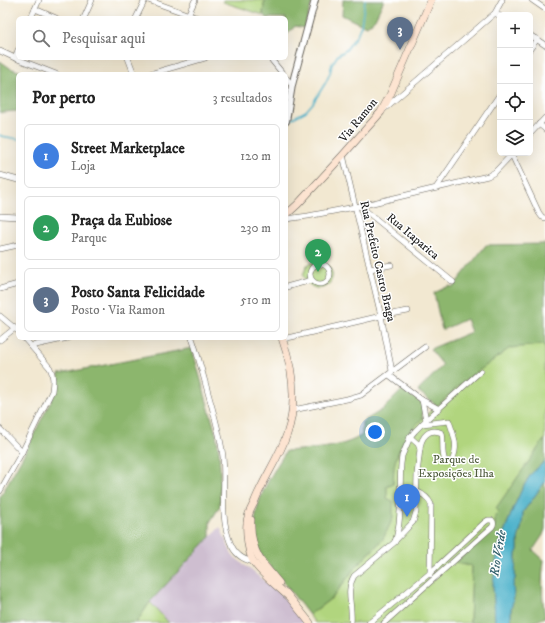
<!DOCTYPE html>
<html lang="pt">
<meta charset="utf-8">
<style>
body{margin:0;font-family:"IM FELL DW Pica",serif;background:#f6f6f6;color:#222}
.controls{position:absolute;right:12px;top:12px;display:grid;overflow:hidden;border-radius:6px;box-shadow:0 4px 16px #0002}
.controls button{width:36px;height:36px;display:grid;place-items:center;padding:0;border:0;border-bottom:1px solid #e0e0e0;background:#fff;color:#222;font:20px sans-serif}
.you{position:absolute;left:375px;top:432px;width:14px;height:14px;margin:-10px;border:3px solid #fff;border-radius:50%;background:#1a73e8;box-shadow:0 0 0 6px #1a73e833}
.badge{display:grid;place-items:center;width:26px;height:26px;border-radius:50%;background:#0f766e;color:#fff;font-size:13px;font-weight:700}
.pin{position:absolute;translate:-50% -33px;filter:drop-shadow(0 1px 2px #0008)}
.pin::after{content:'';position:absolute;top:21px;width:14px;height:12px;background:inherit;clip-path:polygon(0 0,100% 0,50% 100%)}
.list{margin:0;padding:0;list-style:none}
h2{display:flex;justify-content:space-between;align-items:center;height:52px;margin:0;padding:0 16px;font-size:17px}
h2 small{font-size:13px;font-weight:400;color:#767676}
.list li{display:grid;grid-template-columns:26px 1fr auto;gap:12px;align-items:center;box-sizing:border-box;height:64px;margin:0 8px 8px;padding:0 8px;border:1px solid #e0e0e0;border-radius:6px}
.list b{display:block;font-size:15px;white-space:nowrap}
.list p{margin:0;font-size:13px;white-space:nowrap;color:#767676}
.list em{font-size:13px;font-style:normal;color:#767676}
.icon{flex:none;width:22px;height:22px;fill:none;stroke:currentColor;stroke-width:2;stroke-linecap:round;stroke-linejoin:round}
.map{position:relative;flex:none;width:545px;height:623px;overflow:hidden}
.search{position:absolute;background:#fff;box-shadow:0 4px 16px #0002;left:16px;top:16px;width:272px;height:44px;display:flex;align-items:center;gap:10px;box-sizing:border-box;padding:0 14px;border-radius:6px;color:#767676;font-size:15px}
.panel{position:absolute;background:#fff;box-shadow:0 4px 16px #0002;left:16px;top:72px;width:272px;height:268px;border-radius:6px}
.map>svg:first-child{display:block}
</style>
<div class="map">
<svg width="545" height="623" viewBox="0 0 545 623">
<rect width="100%" height="100%" fill="#fff"/>
<filter id="ink" filterUnits="userSpaceOnUse"><feTurbulence type="fractalNoise" baseFrequency=".025" numOctaves="2"/><feDisplacementMap in="SourceGraphic" scale="8" xChannelSelector="R" yChannelSelector="G"/><feConvolveMatrix kernelMatrix="1 2 1 2 8 2 1 2 1" color-interpolation-filters="sRGB"/></filter>
<filter id="wash" filterUnits="userSpaceOnUse"><feTurbulence type="fractalNoise" baseFrequency=".012" numOctaves="4" result="noise"/><feDisplacementMap in="SourceGraphic" scale="16" xChannelSelector="R" yChannelSelector="G"/><feGaussianBlur stdDeviation="0.9" result="paint"/><feColorMatrix in="noise" values="0 0 0 0 0 0 0 0 0 0 0 0 0 0 0 0 0 1.4 0 .05"/><feComposite in="paint" operator="in"/></filter>
<g filter="url(#wash)">
<rect width="100%" height="100%" fill="#f2e8d1"/>
<polygon fill="#cebed0" points="220,527 232,555 282,595 304,623 168,623 150,602 210,537"/>
<g fill="#b1d57e" stroke="#66784d">
<polygon points="224,0 266,0 264,3 263,15 223,2"/>
<path d="M 319,261 C 351,273 317,307 303,275 L 307,265 L 312,263 Z"/>
<polygon points="542,345 545,348 545,440 543,441 499,512 495,526 455,563 472,566 470,623 315,623 309,615 333,597 354,569 383,539 387,485 393,484 394,462 401,448 415,425 462,383 510,347"/>
<polygon points="150,602 169,623 136,623"/>
</g>
<g fill="#8cb66d" stroke="#546944">
<polygon points="266,0 313,0 304,28 295,26 286,36 286,18 267,18 263,15 264,3"/>
<polygon points="343,0 384,0 375,19 367,26 358,23 342,15"/>
<polygon points="0,61 10,68 21,72 34,71 40,74 18,74 18,111 4,112 0,113"/>
<polygon points="545,244 545,348 542,345 510,348 462,383 437,406 418,391 443,365 430,349 471,332 466,319 442,330 434,293 449,286 453,287 486,245"/>
<polygon points="192,348 216,434 219,451 220,469 220,506 210,522 210,537 150,602 136,623 0,623 0,497 24,454 56,391 58,384 59,374"/>
<path d="M 403,389 L 421,401 L 423,410 L 422,419 C 410,430 399,446 395,462 C 393,469 394,477 393,484 L 387,485 L 387,498 L 393,501 L 393,518 L 383,539 L 354,569 L 333,597 L 309,615 C 299,602 289,589 278,576 C 271,567 261,557 257,546 C 256,541 255,535 255,530 C 254,500 271,476 286,451 C 309,449 342,449 362,435 L 362,422 L 382,410 Z"/>
<polygon points="545,440 545,461 531,474 522,489 513,509 501,539 493,584 495,623 470,623 472,566 455,563 495,526 495,516 499,512 496,508 543,441"/>
<path d="M 545,482 L 545,529 L 543,535 L 533,550 L 544,560 C 541,579 542,598 545,617 C 537,623 522,623 512,623 L 511,609 L 514,597 L 513,585 L 515,579 L 516,554 L 518,550 L 518,539 L 522,525 L 523,512 Z"/>
</g>
<polygon fill="#4ab0c9" stroke="#336672" points="545,461 545,482 523,512 522,525 518,539 518,550 516,554 515,579 513,585 514,597 511,609 511,623 495,623 493,584 498,548 513,509 522,489 531,474"/>
<g fill="none" stroke-linecap="round" stroke-linejoin="round">
<g stroke="#4ab0c9" stroke-width="1.5">
<polyline points="287,124 289,120 306,111 313,103 326,82 330,73 332,64 338,55 346,50 357,35 361,25 365,0"/>
<polyline points="0,135 1,136 18,139"/>
</g>
</g>
</g>
<g filter="url(#ink)">
<g fill="none" stroke-linecap="round" stroke-linejoin="round">
<defs>
<g id="minor">
<polyline points="148,0 198,18"/>
<polyline points="532,0 545,9"/>
<polyline points="35,9 56,18"/>
<polyline points="495,13 500,16"/>
<polyline points="188,15 195,0"/>
<polyline points="31,18 39,0"/>
<polyline points="84,18 92,0"/>
<polyline points="136,18 145,0"/>
<polyline points="530,35 545,45"/>
<polyline points="530,49 537,39"/>
<polyline points="0,51 15,58 56,74"/>
<polyline points="15,58 18,50"/>
<polyline points="128,58 134,74"/>
<polyline points="270,58 283,74"/>
<polyline points="150,74 205,58"/>
<polyline points="286,78 292,85"/>
<polyline points="383,110 495,13 502,0"/>
<polyline points="539,124 545,129"/>
<polyline points="530,134 545,118"/>
<polyline points="343,155 381,316 392,371"/>
<polyline points="512,155 539,213 542,217 545,218"/>
<polyline points="0,175 18,180"/>
<polyline points="436,188 500,94"/>
<polyline points="360,206 453,282"/>
<polyline points="0,216 18,217"/>
<polyline points="286,219 308,216 360,206 488,176 495,172 513,153"/>
<polyline points="0,249 18,245"/>
<circle cx="320" cy="274" r="10"/>
<polyline points="370,269 391,265"/>
<polyline points="286,287 312,280"/>
<polyline points="0,289 18,284"/>
<polyline points="0,316 18,331"/>
<path d="M 192,338 C 199,358 204,379 210,400 C 215,418 221,438 223,457 C 226,485 219,514 230,542 C 234,553 243,560 254,562"/>
<polyline points="283,339 381,316 408,311"/>
<polyline points="0,340 15,328"/>
<polyline points="31,346 68,338"/>
<polyline points="389,375 422,400 439,409"/>
<polyline points="422,400 426,420"/>
<polyline points="293,410 347,399 361,395 425,347"/>
<polyline points="0,429 22,452"/>
<path d="M 420,449 C 421,437 429,427 442,433 C 444,442 441,452 445,461 L 452,461 C 459,446 454,436 449,421 L 422,424"/>
<path d="M 0,491 L 22,452 L 52,391 C 53,383 54,376 50,368 L 24,338"/>
<path d="M 416,491 C 423,494 428,497 431,504 L 430,575"/>
<polyline points="395,541 413,522 416,512 417,474 420,449 418,444 410,437"/>
<path d="M 351,623 C 353,606 345,591 354,576 L 395,542 C 403,517 399,489 401,464 L 402,456 L 408,442 L 410,437 L 415,431 L 426,420 L 481,371"/>
<path d="M 369,623 L 430,573 L 485,522 L 488,520 L 492,520 C 494,522 494,525 492,527 L 384,623"/>
</g>
<polyline id="tertiary" points="286,121 292,85 315,0"/>
<g id="secondary">
<polyline points="286,215 298,204 343,155 381,112 390,95 431,0"/>
<path d="M 282,338 C 293,369 298,402 287,434 C 279,458 263,479 254,503 C 251,509 247,515 247,523 C 246,530 247,537 248,544 C 249,550 250,556 253,561 C 261,574 277,586 288,596"/>
<path d="M 251,520 C 250,535 254,553 264,565 C 269,571 274,577 279,583"/>
<polyline points="286,593 310,623"/>
</g>
</defs>
<use href="#minor" stroke="#67635b" stroke-width="6"/>
<use href="#tertiary" stroke="#67635b" stroke-width="8"/>
<use href="#secondary" stroke="#67635b" stroke-width="8"/>
<use href="#minor" stroke="#fff" stroke-width="5"/>
<use href="#tertiary" stroke="#fff" stroke-width="6"/>
<use href="#secondary" stroke="#fde4d1" stroke-width="7"/>
</g>
</g>
<g text-anchor="middle" stroke-width="3" stroke-linejoin="round" paint-order="stroke">
<g font-size="12" fill="#1c1c1c" stroke="#fff">
<text transform="translate(358 120) rotate(-51)" y="4">Via Ramon</text>
<text transform="translate(413 236) rotate(40)" y="4">Rua Itaparica</text>
<text transform="translate(378 261) rotate(77)" y="4">Rua Prefeito Castro Braga</text>
</g>
<g font-size="12" fill="#505d3e" stroke="#fff">
<text x="456" y="463">Parque de<tspan x="456" dy="14">Exposições Ilha</tspan></text>
</g>
<g font-size="13" font-style="italic" fill="#315f6a" stroke="#fff">
<text transform="translate(497 553) rotate(-81)" y="5">Rio Verde</text>
</g>
</g>
</svg>
<div class="controls">
<button>+</button>
<button>−</button>
<button><svg class="icon" aria-label="locate" viewBox="0 0 24 24"><circle cx="12" cy="12" r="6"/><path d="M12 2v4M12 18v4M2 12h4M18 12h4"/></svg></button>
<button><svg class="icon" aria-label="layers" viewBox="0 0 24 24"><path d="M12 4l9 5-9 5-9-5zM3 14l9 5 9-5"/></svg></button>
</div>
<div class="you"></div>
<div class="pin badge" style="left:407px;top:517px;background:#3f7fe0">1</div>
<div class="pin badge" style="left:318px;top:272px;background:#2e9e5b">2</div>
<div class="pin badge" style="left:400px;top:50px;background:#5c6f8a">3</div>
<div class="search"><svg class="icon" aria-label="search" viewBox="0 0 24 24"><circle cx="10" cy="10" r="6"/><path d="M15 15l6 6"/></svg>Pesquisar aqui</div>
<section class="panel">
<h2>Por perto<small>3 resultados</small></h2>
<ul class="list">
<li><span class="badge" style="background:#3f7fe0">1</span><div><b>Street Marketplace</b><p>Loja</p></div><em>120 m</em></li>
<li><span class="badge" style="background:#2e9e5b">2</span><div><b>Praça da Eubiose</b><p>Parque</p></div><em>230 m</em></li>
<li><span class="badge" style="background:#5c6f8a">3</span><div><b>Posto Santa Felicidade</b><p>Posto · Via Ramon</p></div><em>510 m</em></li>
</ul>
</section>
</div>
